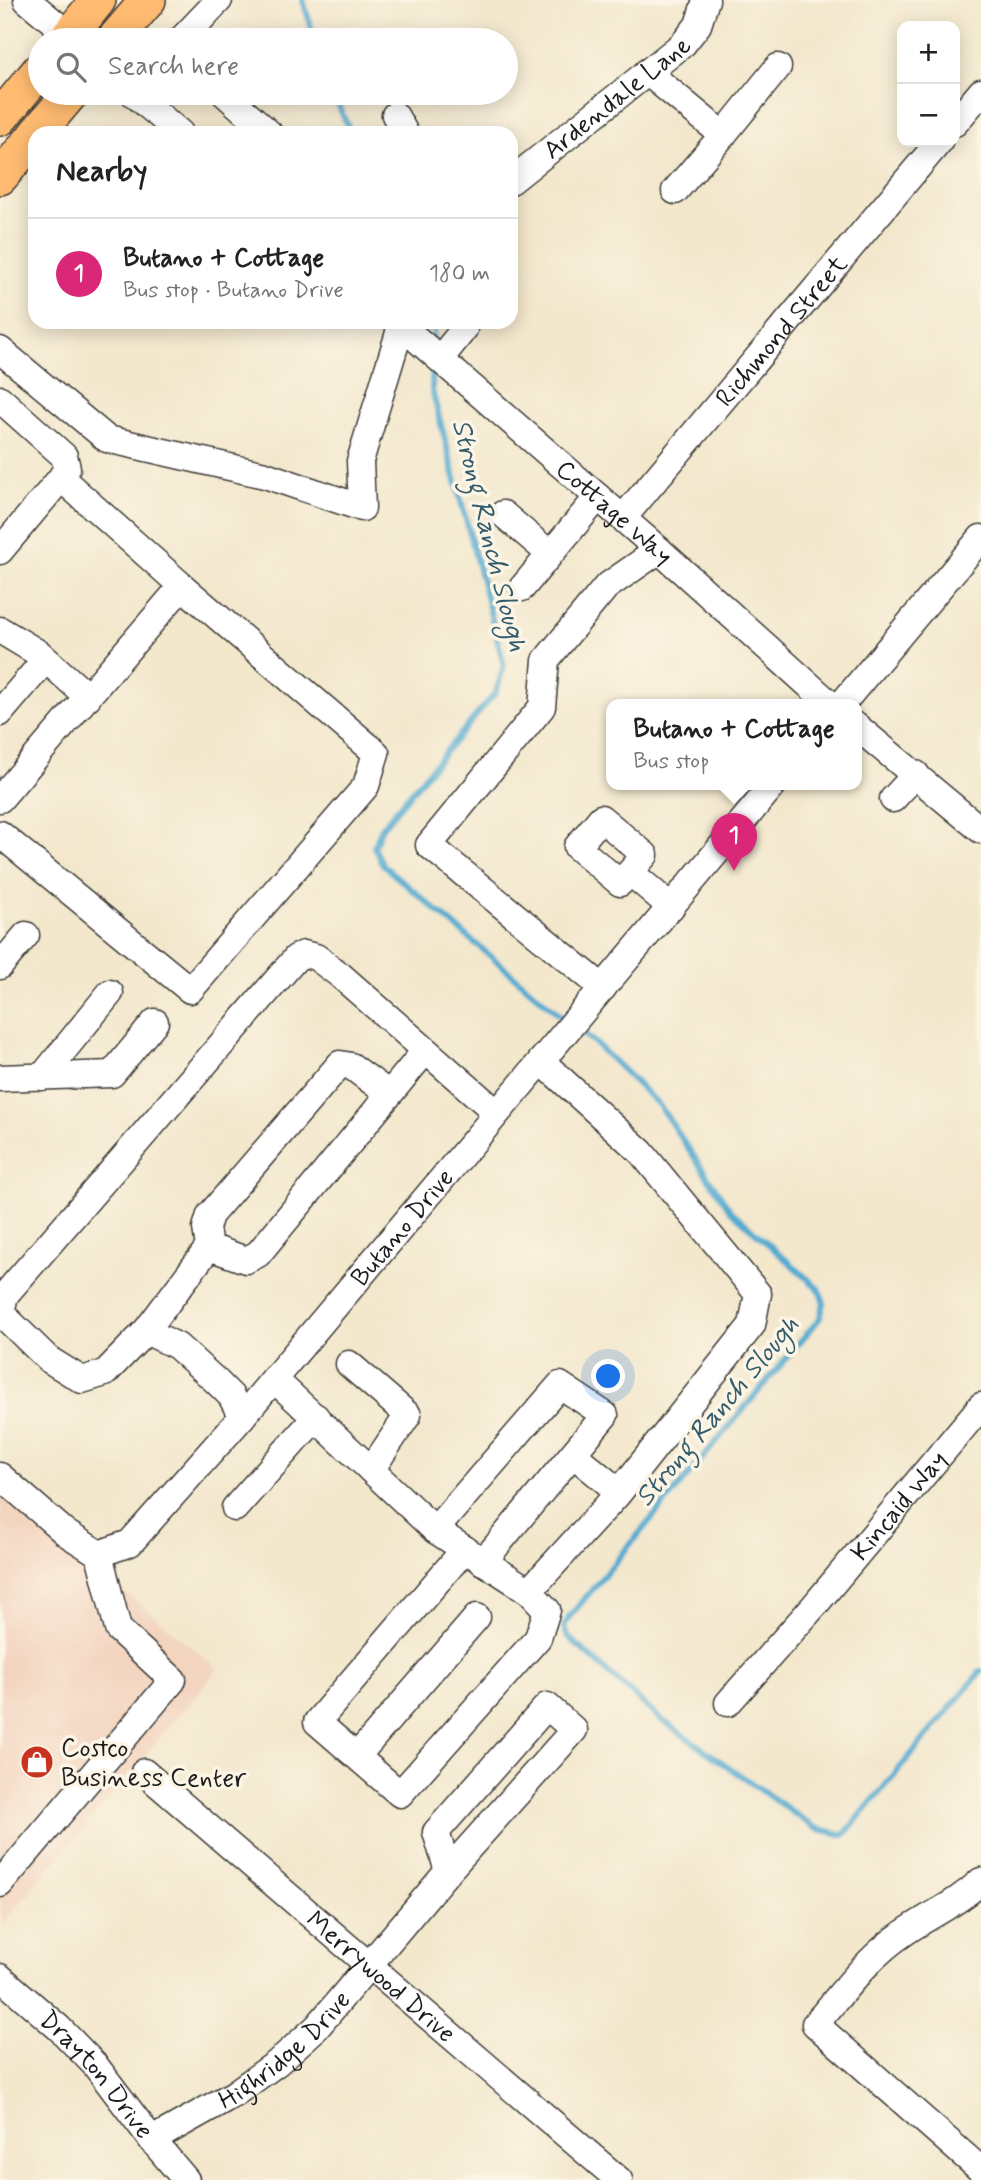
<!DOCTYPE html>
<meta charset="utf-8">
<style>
body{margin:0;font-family:Mynerve,sans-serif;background:#f6f6f6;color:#222}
.controls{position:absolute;right:21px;top:21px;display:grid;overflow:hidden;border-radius:14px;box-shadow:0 4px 18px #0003}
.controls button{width:63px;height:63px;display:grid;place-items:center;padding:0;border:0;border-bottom:2px solid #e0e0e0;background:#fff;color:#222;font:35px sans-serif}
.you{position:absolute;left:609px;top:1377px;width:24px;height:24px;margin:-18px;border:5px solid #fff;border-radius:50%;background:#1a73e8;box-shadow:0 0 0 10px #1a73e833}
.badge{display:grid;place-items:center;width:46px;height:46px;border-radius:50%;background:#db2777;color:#fff;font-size:23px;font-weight:700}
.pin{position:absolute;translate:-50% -58px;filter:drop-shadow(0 2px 4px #0008)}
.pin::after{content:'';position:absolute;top:37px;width:24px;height:21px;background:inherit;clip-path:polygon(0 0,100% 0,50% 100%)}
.popup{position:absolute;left:606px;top:699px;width:256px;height:91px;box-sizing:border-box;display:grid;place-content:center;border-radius:14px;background:#fff;filter:drop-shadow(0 2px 5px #0005);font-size:23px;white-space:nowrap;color:#767676}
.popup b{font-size:26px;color:#222}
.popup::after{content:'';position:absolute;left:50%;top:100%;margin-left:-14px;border:14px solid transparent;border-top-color:#fff}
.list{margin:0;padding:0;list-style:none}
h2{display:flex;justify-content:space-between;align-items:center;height:91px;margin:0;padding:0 28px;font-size:30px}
h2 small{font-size:23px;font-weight:400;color:#767676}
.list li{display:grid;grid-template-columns:46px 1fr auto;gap:21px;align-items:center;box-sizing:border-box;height:112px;padding:0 28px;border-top:2px solid #e0e0e0}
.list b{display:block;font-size:26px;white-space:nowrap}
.list p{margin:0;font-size:23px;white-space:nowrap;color:#767676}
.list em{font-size:23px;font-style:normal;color:#767676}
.icon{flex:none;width:38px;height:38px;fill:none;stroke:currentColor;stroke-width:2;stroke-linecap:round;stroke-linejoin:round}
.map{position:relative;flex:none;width:981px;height:2180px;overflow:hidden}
.search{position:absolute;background:#fff;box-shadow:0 4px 18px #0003;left:28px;top:28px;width:490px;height:77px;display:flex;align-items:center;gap:18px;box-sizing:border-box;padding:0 24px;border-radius:38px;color:#767676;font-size:26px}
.panel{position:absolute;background:#fff;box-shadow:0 4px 18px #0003;left:28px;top:126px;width:490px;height:203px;border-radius:21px}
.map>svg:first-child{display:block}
</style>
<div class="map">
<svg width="981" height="2180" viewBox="0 0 981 2180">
<rect width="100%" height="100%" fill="#fcf5e5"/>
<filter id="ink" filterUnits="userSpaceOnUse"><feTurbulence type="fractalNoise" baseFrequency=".0143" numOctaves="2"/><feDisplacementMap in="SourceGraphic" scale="14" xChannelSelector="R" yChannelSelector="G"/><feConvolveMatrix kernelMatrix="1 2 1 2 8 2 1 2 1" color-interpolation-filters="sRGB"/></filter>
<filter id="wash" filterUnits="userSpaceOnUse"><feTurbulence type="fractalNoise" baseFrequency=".00686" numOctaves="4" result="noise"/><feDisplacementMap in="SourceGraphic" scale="28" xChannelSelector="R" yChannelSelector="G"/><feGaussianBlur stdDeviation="1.57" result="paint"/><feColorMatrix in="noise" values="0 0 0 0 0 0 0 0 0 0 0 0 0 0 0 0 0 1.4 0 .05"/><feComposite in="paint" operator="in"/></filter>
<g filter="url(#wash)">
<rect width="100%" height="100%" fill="#f3e7cc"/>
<polygon fill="#f3d4bf" points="0,1488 218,1669 0,1927"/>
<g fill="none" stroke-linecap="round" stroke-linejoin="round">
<g stroke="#53aad0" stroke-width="6">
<polyline points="303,0 315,40"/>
<polyline points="333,93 351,133"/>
<polyline points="433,345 434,322"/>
<polyline points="433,362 432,390 504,665 496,692 382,827 374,847 383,865 566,1020"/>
<polyline points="577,1029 594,1042 659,1105 730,1210 819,1289 824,1303 820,1318 570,1616 564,1626 567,1636 659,1718 815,1828 844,1835 981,1671"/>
</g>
</g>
</g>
<g filter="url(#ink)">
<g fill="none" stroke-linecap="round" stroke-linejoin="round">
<defs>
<g id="minor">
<polyline points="27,0 75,40"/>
<polyline points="181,40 219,0"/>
<polyline points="647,72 723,135 675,191"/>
<polyline points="133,93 180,133"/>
<polyline points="224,93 269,133"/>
<polyline points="395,115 405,133"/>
<polyline points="955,123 981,92"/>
<polyline points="723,135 778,67"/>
<path id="s1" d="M 511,181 L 683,44 L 698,25 L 706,0"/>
<path id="s2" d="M 397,322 L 659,550 L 831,705"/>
<polyline points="0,350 107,439 265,475 362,508 360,461 401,326"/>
<polyline points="440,359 464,329 463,322"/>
<polyline points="0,399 64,456 67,468 61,478 0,551"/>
<polyline points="503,514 550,554"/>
<path id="s3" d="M 623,518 L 939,142"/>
<polyline points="522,588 598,497"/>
<polyline points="0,630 40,654 88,697"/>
<polyline points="841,705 981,538"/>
<polyline points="0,713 45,660"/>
<polyline points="856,726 981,830"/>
<polyline points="0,799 182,586 61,478"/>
<polyline points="893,799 916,774"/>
<polyline points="0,834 190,990 366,786 376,753 182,586"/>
<polyline points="630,872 645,855 601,818 577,847 620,883 630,872 671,907"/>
<polyline points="0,966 26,935"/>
<polyline points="603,988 429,845 542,707 546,660 606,587 659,550"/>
<polyline points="42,1077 110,993"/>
<polyline points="0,1078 112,1074 155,1022"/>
<polyline points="389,1094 351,1066 340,1064 210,1215 206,1228 209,1247 146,1331 105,1373 82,1380 48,1359 1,1313 5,1295 296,958 304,954 316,957 340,975 497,1113"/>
<polyline points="209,1247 246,1260 258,1254 425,1051"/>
<polyline points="146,1331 177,1346 217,1382 231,1396 242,1417"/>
<polyline points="349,1364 408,1415 371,1470"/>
<polyline points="274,1379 435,1530 529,1591 617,1495 752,1325 758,1294 641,1152 541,1061"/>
<polyline points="573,1454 619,1492"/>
<path id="s4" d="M 0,1476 L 66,1533 L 99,1554 L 130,1543 L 242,1417 L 773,785"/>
<polyline points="235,1508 316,1417"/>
<polyline points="435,1530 560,1385 605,1415 483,1562"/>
<polyline points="465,1549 317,1722 400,1794 538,1638 547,1610 529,1591"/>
<path id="s5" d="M 728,1703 L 814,1606 L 981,1406"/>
<polygon points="547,1706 574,1730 448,1871 436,1832"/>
<polyline points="357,1756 477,1617"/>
<path id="s6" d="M 144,1772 L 619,2180"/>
<path d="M 981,1881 C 957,1904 927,1916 901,1935 C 867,1958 842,1994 815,2024 L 981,2170"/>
<polyline points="0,1884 173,1680 118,1629 99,1554"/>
<path id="s7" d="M 0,1977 L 59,2028 L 95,2065 L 152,2140 L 186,2180"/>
<path id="s8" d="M 152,2140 L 234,2094 L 277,2063 L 317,2027 L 448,1871"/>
</g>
<g id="major">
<polyline points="66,40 98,0"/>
<polyline points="114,40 148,0"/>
<polyline points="0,118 40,70"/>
<polyline points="37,133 71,93"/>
<polyline points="0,177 35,136"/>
</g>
</defs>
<use href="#minor" stroke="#3c3a36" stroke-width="29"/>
<use href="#major" stroke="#3c3a36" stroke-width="38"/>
<use href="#minor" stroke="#fff" stroke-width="26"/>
<use href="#major" stroke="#ffbb71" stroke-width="35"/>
</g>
</g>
<defs>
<symbol id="shop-disc" viewBox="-11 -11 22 22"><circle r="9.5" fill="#c8321e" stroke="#fcf5e5"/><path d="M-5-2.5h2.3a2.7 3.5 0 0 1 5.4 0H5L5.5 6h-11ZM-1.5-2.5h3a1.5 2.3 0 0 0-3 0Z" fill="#fff"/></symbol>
</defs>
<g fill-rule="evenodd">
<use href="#shop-disc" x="18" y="1743" width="38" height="38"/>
</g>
<g text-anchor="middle" stroke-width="7" stroke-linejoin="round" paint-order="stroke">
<g font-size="26" fill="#1c1c1c" stroke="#fcf5e5">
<text dy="9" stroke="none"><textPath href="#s1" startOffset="135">Ardendale Lane</textPath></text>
<text dy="9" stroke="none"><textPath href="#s3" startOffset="245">Richmond Street</textPath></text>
<text dy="9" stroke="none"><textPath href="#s2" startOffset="289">Cottage Way</textPath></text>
<text dy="9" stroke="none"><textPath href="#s4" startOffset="576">Butano Drive</textPath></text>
<text dy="9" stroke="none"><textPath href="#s5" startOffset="261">Kincaid Way</textPath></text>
<text dy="9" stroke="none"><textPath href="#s6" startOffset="313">Merrywood Drive</textPath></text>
<text dy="9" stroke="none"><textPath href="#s8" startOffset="161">Highridge Drive</textPath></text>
<text dy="9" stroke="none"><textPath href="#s7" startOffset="138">Drayton Drive</textPath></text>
</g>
<g font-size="26" fill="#1c1c1c" stroke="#fcf5e5" text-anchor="start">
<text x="61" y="1756">Costco<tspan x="61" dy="30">Business Center</tspan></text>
</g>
<g font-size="28" font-style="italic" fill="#355c6d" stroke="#fcf5e5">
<text transform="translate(491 535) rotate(76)" y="10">Strong Ranch Slough</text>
<text transform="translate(716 1410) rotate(-50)" y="10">Strong Ranch Slough</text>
</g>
</g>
</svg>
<div class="controls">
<button>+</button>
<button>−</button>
</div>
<div class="you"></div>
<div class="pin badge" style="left:734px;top:871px">1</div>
<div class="popup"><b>Butano + Cottage</b>Bus stop</div>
<div class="search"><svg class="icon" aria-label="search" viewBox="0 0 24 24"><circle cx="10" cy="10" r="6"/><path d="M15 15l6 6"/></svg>Search here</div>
<section class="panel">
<h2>Nearby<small></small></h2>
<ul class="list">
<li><span class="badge">1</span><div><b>Butano + Cottage</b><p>Bus stop · Butano Drive</p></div><em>180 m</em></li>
</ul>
</section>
</div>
